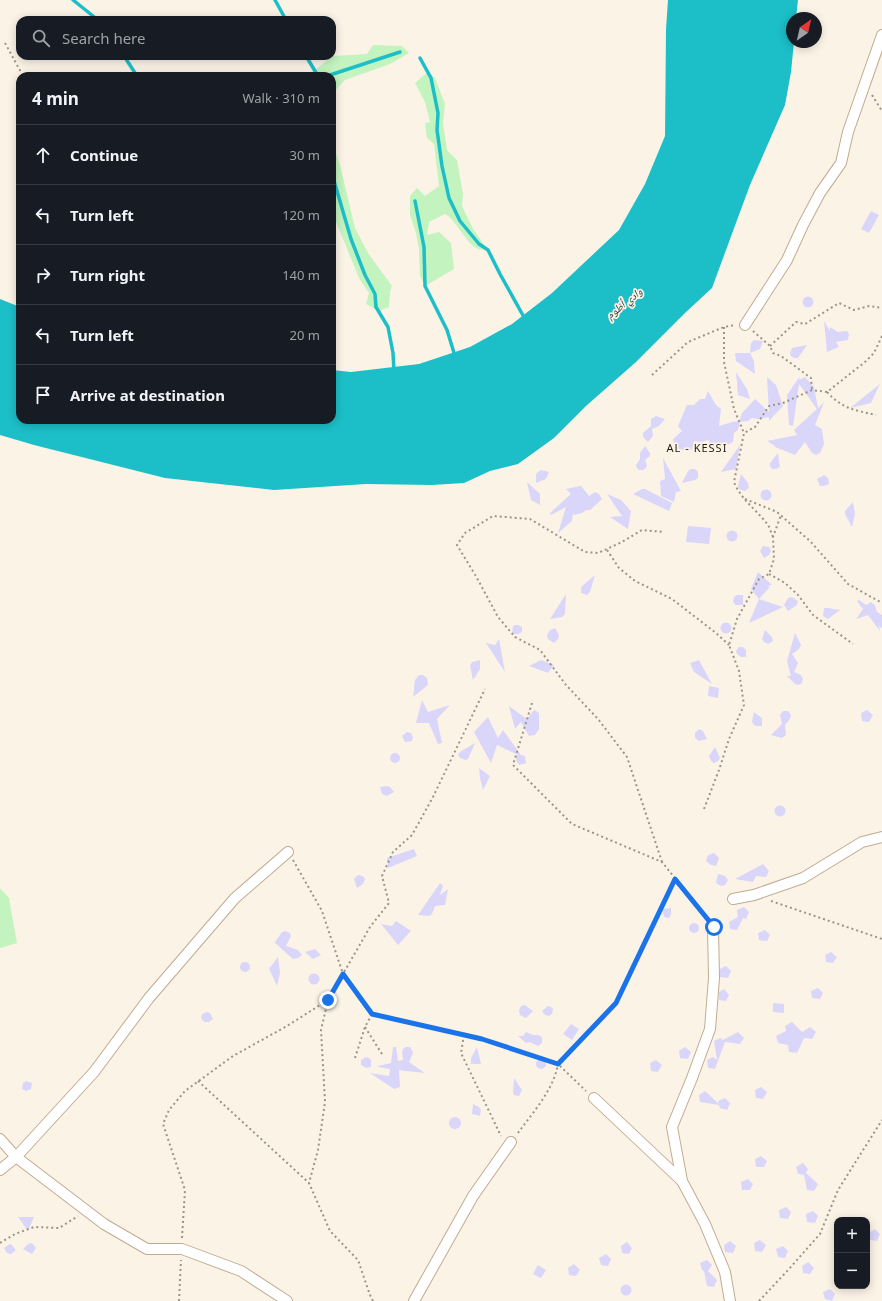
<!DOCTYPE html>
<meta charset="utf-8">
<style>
body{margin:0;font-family:"Noto Sans","Noto Naskh Arabic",sans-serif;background:#242831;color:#f1f3f6}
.controls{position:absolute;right:12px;bottom:12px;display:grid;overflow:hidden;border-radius:8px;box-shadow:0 2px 10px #0003}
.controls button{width:36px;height:36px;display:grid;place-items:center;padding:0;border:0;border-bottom:1px solid #363941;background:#171b24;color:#f1f3f6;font:20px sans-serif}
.compass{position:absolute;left:786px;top:12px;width:36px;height:36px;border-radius:50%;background:#171b24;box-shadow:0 2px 10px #0003;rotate:34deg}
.stop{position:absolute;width:12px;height:12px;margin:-9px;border:3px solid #1a73e8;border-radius:50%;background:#fff}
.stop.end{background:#1a73e8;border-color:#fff;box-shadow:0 1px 4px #0008}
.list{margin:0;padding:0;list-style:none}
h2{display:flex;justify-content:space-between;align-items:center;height:52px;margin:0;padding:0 16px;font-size:17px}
h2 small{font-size:13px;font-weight:400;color:#9ea1a6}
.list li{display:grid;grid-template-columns:26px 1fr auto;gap:12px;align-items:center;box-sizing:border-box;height:60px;padding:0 16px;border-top:1px solid #363941}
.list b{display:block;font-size:15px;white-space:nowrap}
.list em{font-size:13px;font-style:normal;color:#9ea1a6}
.icon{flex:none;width:22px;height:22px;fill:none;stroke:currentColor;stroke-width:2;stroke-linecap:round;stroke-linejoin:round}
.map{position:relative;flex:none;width:882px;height:1301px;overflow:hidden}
.search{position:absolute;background:#171b24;box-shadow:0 2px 10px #0003;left:16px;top:16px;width:320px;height:44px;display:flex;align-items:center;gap:10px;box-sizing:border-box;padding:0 14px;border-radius:12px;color:#9ea1a6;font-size:15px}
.panel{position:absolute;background:#171b24;box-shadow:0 2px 10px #0003;left:16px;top:72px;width:320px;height:352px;border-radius:12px}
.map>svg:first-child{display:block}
</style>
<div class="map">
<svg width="882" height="1301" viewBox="0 0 882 1301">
<rect width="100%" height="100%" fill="#fcf3e7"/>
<g fill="#c3f3bf">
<polygon points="373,45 402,46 409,53 390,64 345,80 332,94 332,76 307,76 333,56 367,54"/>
<path d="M 428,72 L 435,78 L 445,104 L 443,123 L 447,150 L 457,160 L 463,194 L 462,206 L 473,229 L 488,250 C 485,249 480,250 478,249 C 466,244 455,218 445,214 L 429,222 L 427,235 L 439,232 L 451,243 L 454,269 L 425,286 L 420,276 L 419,250 L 416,233 L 410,215 L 410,196 L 417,188 L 425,196 L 439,186 L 434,144 L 427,138 L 425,123 L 430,122 L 425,102 L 415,83 Z"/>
<polygon points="332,142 340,165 355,228 368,253 392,286 390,292 389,307 379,311 366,304 369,293 359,278 332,212"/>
<polygon points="0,888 9,898 17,943 0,948"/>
</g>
<polygon fill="#1cbfc8" points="668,0 798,0 796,18 792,18 792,42 794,42 791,72 785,105 750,185 712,288 685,313 636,362 586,406 554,438 518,464 490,471 464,483 432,485 366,484 274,490 165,478 34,445 0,435 0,299 20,307 20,420 332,420 332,370 351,372 419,364 470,347 512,324 552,293 619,230 645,184 665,136 666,29"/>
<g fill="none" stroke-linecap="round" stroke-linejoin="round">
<g stroke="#1cbfc8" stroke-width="3.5">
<polyline points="73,0 98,20"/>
<polyline points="275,0 286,20"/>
<polyline points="124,56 137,76"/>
<polyline points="306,56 318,76"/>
<polyline points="420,58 431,78 438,113 437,130 442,166 449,198 460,221 479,244 488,250 500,274 525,319"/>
<polyline points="327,76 400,52"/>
<polyline points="332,174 351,239 365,275 375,294 376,307 388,327 393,353 394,371"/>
<polyline points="415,201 424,247 425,286 447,330 455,356"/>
</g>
</g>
<g fill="#d9d6fa">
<polygon points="871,211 879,215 869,233 861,229"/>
<circle cx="808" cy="302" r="5.5"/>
<polygon points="824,321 830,331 830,327 838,332 847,331 849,334 848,340 836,342 839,347 827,352"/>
<polygon points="754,340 763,341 760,349 750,353 754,361 755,374 736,361 735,353 750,353 751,343"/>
<polygon points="807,345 798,358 794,358 791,356 790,354 792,348"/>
<polygon points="736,372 747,389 750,399 738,395"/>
<polygon points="800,376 799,380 805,377 814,387 818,408 824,402 815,425 822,429 824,444 820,453 816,455 812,453 805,442 795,455 775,447 775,446 767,441 797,435 794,430 817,409 799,384 793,426 789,425 787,395"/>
<polygon points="767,377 776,385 783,406 769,421 769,417 758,419 752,418 748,421 740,422 738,430 734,433 733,442 711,454 709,440 701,442 694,441 692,449 689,451 675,448 673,439 682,431 678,426 687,405 694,405 700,399 705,399 708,391 716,405 721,409 719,426 732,422 739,421 742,413 755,399 769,412"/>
<polygon points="880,384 871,403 850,408"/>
<polygon points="656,416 665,419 659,426 652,429 653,436 648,442 643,437 643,433 651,426 651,419"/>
<polygon points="740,445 736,469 721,472"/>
<polygon points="645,446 650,453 650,456 645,460 647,465 646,468 643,470 639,470 637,468 636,465 640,459 640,453"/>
<polygon points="778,453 780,467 776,469 772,469 770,466 770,463"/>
<polygon points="663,458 681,491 676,492 674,502 661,496 660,481 665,479"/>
<polygon points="691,469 695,469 698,472 698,478 695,480 682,483 688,471"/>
<polygon points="541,470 549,472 546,479 536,483 536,474 538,472"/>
<polygon points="741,474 748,483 749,488 745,491 739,489 738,486"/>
<polygon points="824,475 828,478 829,484 824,486 820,486 817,479"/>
<polygon points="527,482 540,494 540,505 531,500"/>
<polygon points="581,486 589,496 595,492 599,494 602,499 590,510 586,510 582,513 574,515 573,513 572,521 558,533 566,507 551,515 550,513 571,494 566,489"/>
<polygon points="642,489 645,489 672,503 669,511 633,494"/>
<circle cx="766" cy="495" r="5.5"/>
<polygon points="607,494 621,500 631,511 628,529 610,517 622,516"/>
<polygon points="853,502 855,514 852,527 845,514 845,511"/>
<polygon points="688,526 711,528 709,544 686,542"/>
<circle cx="732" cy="536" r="5.5"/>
<polygon points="763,546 769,547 771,551 769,555 764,558 760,551"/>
<polygon points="758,572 772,585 767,586 770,587 759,599 751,589"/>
<polygon points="595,575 590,592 587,595 581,593 581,587"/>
<polygon points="566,594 565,614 562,617 550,619"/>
<polygon points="743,595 743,605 735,605 733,601 734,597 737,595"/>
<polygon points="792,597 798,601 797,605 788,611 784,605 788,598"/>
<polygon points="759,599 783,607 749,623"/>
<polygon points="859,600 866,605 871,602 875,605 877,612 882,615 882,628 879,626 880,631 868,615 856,619 863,609 857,601"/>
<polygon points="824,608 828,608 840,610 828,619 823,616"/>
<circle cx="726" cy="628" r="5.5"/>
<polygon points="516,625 518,625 522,627 522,632 518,634 512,634 513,626"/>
<polygon points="555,628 559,635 558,639 554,643 548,639 547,635 550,630"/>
<polygon points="765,630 772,637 773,641 768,644 764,642 762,639"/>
<polygon points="795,633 801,645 799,649 792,654 798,663 794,672 801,675 803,679 802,683 798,685 795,684 787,676 791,676 787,661"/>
<polygon points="499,639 505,672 486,643 495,645"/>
<polygon points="739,647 743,647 746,650 746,657 741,657 737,654 736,651"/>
<polygon points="480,660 480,669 473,680 470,666 472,662"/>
<polygon points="541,660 554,665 548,673 529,666"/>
<polygon points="699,660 712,684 694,672 690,663"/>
<polygon points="419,675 423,675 427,678 428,685 413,697 415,680"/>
<polygon points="709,686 719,688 718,698 708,696"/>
<polygon points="422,700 428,712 450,705 437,719 442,743 438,744 429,723 416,723"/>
<polygon points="509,706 527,719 533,711 535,710 539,713 539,729 535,735 529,736 521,722 515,729"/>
<polygon points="867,710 873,715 869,722 862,721 861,713"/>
<polygon points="783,711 788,711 791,715 790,719 785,725 786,735 782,738 771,735 782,724 780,715"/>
<polygon points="754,712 762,718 762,726 756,726 753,724 752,721"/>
<polygon points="488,717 498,738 503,730 521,755 525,756 526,763 519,765 517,762 515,756 518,755 497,745 491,763 474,732"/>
<polygon points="699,729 703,731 707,739 699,741 695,738 695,733"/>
<polygon points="407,732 411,733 413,737 412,741 405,742 402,736"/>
<polygon points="475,743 468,759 465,760 460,758 458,755 460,752"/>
<polygon points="715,747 720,758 718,761 714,763 711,761 709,756"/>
<circle cx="395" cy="758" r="5"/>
<polygon points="479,768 490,776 483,790 480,778"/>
<polygon points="387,786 390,787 394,792 387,796 382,794 380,787"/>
<circle cx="780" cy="811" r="5.5"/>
<polygon points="414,849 417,856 388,868 387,858"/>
<polygon points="714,853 719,858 716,866 711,865 706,861 708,855"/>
<polygon points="763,864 769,871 766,877 756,876 753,882 735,879"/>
<polygon points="718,874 725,876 728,880 725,885 721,886 716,883"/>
<polygon points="358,875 363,876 365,879 363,884 357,888 354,879"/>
<polygon points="440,883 443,886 440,895 448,889 445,905 435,906 432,914 429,916 418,915"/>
<polygon points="744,907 749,912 746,919 743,918 737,930 730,929 729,922 738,917 737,910"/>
<polygon points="671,908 671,915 669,918 664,917 662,909"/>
<polygon points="396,921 411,931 398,945 381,924 392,926"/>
<circle cx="694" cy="928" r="5"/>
<polygon points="765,930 770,935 767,941 759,940 758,933"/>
<polygon points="285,931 290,933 291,936 286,946 298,950 302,955 298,958 293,959 274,942 275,942 282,932"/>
<polygon points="315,949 321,955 313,959 305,952"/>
<polygon points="831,952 837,957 833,963 826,962 825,955"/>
<polygon points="278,957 280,973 277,986 269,969"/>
<circle cx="245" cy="967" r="5"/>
<polygon points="726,966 731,971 728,978 720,977 720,969"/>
<circle cx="314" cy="979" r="5.5"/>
<polygon points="818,988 823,993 820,999 812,998 811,991"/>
<polygon points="724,989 729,995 726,1001 719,1000 719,992"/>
<polygon points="773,1003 784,1004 784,1013 773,1012"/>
<polygon points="525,1005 533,1011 526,1018 520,1015 519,1010 521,1006"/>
<polygon points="548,1006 551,1007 553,1009 552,1014 549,1016 545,1015 542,1011"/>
<polygon points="207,1012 210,1013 213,1019 209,1022 205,1022 202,1020 201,1017 202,1014"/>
<polygon points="792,1022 802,1032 810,1027 816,1032 812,1039 804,1038 797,1053 789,1052 788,1045 778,1043 776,1036 786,1031 785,1026"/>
<polygon points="571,1024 579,1029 572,1040 563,1034"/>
<polygon points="526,1032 533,1035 538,1035 542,1037 542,1043 538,1046 530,1042 526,1043 518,1036 523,1036"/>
<polygon points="738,1032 744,1038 740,1044 725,1042 715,1069 708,1068 707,1060 713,1057 717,1060 714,1041 720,1038 723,1040"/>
<polygon points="393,1047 396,1047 398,1061 403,1060 402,1052 403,1049 406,1047 410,1047 412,1050 413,1053 409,1062 425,1073 406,1071 405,1072 405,1071 399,1070 400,1087 394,1089 370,1073 389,1076 390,1069 378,1067 378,1066 391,1063"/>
<polygon points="477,1047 481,1064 471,1064 471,1058"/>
<polygon points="685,1047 691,1052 688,1059 680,1058 679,1051"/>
<polygon points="366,1057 369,1058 371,1060 371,1067 366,1068 361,1065 361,1060"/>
<circle cx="541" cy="1064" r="5"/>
<polygon points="656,1060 662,1065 658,1072 651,1071 650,1063"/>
<polygon points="514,1078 522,1090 519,1096 514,1095 513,1092"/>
<polygon points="26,1081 32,1083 31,1089 26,1091 22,1089 23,1083"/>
<polygon points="761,1087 767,1092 763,1099 756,1098 755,1090"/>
<polygon points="705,1091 719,1104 718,1101 725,1098 730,1103 727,1110 720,1108 719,1105 700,1102 699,1095"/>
<polygon points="473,1104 479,1107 481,1110 480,1116 472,1114"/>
<circle cx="455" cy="1123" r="6"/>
<polygon points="761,1156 767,1161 764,1167 756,1167 755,1159"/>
<polygon points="803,1163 808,1169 806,1173 818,1184 814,1191 807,1190 804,1175 798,1174 796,1167"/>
<polygon points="748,1179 753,1184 750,1190 742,1190 741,1182"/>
<polygon points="786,1207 791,1212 788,1219 780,1218 779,1210"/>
<polygon points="813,1211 818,1216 815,1223 807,1222 806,1214"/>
<polygon points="18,1217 34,1217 28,1231"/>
<polygon points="875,1229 880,1234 877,1241 870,1240 868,1233"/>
<polygon points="760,1240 766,1245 762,1252 755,1251 754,1243"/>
<polygon points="730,1241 736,1246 733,1253 725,1252 724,1245"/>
<polygon points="627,1242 632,1248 629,1254 622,1253 621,1246"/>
<polygon points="32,1243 36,1248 32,1254 23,1249 28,1244"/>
<polygon points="11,1244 16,1250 11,1254 7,1253 4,1248 8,1245"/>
<polygon points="783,1246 788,1251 785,1258 778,1257 776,1249"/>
<polygon points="606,1254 611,1259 608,1266 601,1265 599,1258"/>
<polygon points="707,1260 712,1265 708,1271 717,1280 714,1287 707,1286 704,1271 702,1270 700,1263"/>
<polygon points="808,1262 814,1268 810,1274 803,1273 802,1266"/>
<polygon points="574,1264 580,1270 576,1276 569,1275 568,1268"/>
<polygon points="538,1265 546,1270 541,1278 533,1274"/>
<circle cx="626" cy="1290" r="5.5"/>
<polygon points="830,1289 835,1294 832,1301 825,1299 823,1292"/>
</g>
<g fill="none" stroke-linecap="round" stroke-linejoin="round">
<defs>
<g id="street">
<polyline points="745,325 787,260 803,225 820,193 841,163 848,132 882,35"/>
<polyline points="733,899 754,895 803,878 862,842 882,837"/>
<polyline points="594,1098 682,1181 705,1224 725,1272 730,1301"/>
<polyline points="0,1139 16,1157 104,1224 147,1249 182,1249 241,1271 287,1301"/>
<polyline points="0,1170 16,1157 94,1072 149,998 235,898 288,852"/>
<polyline points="682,1181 672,1127 692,1078 710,1029 714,978 713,927"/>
<polyline points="414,1301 473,1196 511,1142"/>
</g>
</defs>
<use href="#street" stroke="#c1ab90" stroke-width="12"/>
<g stroke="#9c9488" stroke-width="2" stroke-dasharray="2 3" stroke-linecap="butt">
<polyline points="5,43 23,76"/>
<polyline points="872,95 882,111"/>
<polyline points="724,327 724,362 734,409 744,433"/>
<polyline points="753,331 770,346 773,353 781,356 811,378 812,390"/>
<polyline points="770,346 796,322 805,324 839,303 854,310 869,306 882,308"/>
<polyline points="652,375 688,342 724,327 735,325"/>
<path d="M 827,392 C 843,409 854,410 876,415"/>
<polyline points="745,499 777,512 811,542 848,584 882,603"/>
<path d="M 773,537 C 771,533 770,528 768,525 C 757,510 741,500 734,482 L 744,433 L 755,427 L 769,406 L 783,403 L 812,390 L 827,392 L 865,362 L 874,353 L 882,336"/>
<polyline points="607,550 619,568 635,581 672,599 716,633 729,645"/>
<polyline points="769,574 785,583 798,595 813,615 853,644"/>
<polyline points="532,703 513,765 572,824 662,862 707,918"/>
<polyline points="704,809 719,770 729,739 744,705 739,671 729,645 737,619 759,579 769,574 774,559 773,537 781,515"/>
<polyline points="293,860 322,911 343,974 372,1014 482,1039 558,1064 586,1091"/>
<polyline points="662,862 627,757 598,719 566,685 540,650 515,637 498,617 477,578 457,545 465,533 493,516 530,519 585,552 598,553 622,542 642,530 664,532"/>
<polyline points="771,901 882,939"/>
<polyline points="328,1000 321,1030 325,1102 318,1150 309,1183 330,1231 358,1260 370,1295 373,1301"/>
<polyline points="365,1027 382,1054"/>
<polyline points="464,1035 461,1053 501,1136"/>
<polyline points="355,1058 365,1027 372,1014"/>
<polyline points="198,1081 309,1183"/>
<path d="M 518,1133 C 533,1112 553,1091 558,1064 L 615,1003 L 675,879"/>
<polyline points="182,1238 185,1190 163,1124 169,1110 185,1091 233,1056 287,1026 328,1000 370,927 389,903 382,876 393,852 412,835 433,797 485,689"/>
<polyline points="0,1243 15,1234 34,1227 59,1228 78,1216"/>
<polyline points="179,1301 181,1260"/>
<polyline points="759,1301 789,1269 820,1234 838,1190 882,1120"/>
</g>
<use href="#street" stroke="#fff" stroke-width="10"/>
</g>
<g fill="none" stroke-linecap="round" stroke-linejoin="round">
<polyline stroke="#1a73e8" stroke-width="5" points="328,1000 343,974 372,1014 482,1039 558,1064 616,1003 675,879 714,927"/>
</g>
<g text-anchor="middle" stroke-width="3.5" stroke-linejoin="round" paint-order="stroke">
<g font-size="11" font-style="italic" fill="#1c3435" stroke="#fcf3e7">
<text transform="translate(624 303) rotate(-39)" y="4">وادي أظوم</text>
</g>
<g font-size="11" letter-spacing="1" fill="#221a0f" stroke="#fcf3e7">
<text x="697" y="452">AL - KESSI</text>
</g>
</g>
</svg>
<div class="controls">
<button>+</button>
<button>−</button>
</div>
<svg class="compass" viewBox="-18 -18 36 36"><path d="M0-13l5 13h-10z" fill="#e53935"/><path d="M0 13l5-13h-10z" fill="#9ea1a6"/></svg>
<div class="stop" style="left:714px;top:927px"></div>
<div class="stop end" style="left:328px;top:1000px"></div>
<div class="search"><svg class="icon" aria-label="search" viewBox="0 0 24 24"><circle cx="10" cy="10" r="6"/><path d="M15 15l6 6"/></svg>Search here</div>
<section class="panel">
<h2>4 min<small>Walk · 310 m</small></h2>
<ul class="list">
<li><svg class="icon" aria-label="ahead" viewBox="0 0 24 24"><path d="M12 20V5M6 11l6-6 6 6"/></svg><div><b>Continue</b></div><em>30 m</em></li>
<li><svg class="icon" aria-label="left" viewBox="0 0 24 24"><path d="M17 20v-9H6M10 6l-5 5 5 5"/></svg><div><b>Turn left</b></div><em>120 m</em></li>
<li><svg class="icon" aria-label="right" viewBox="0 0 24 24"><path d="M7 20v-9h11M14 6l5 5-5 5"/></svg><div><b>Turn right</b></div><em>140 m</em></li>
<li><svg class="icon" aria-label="left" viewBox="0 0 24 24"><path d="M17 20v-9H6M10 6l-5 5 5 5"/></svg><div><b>Turn left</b></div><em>20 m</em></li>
<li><svg class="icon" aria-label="arrive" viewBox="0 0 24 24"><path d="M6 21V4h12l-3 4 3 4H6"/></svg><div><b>Arrive at destination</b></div></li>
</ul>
</section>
</div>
